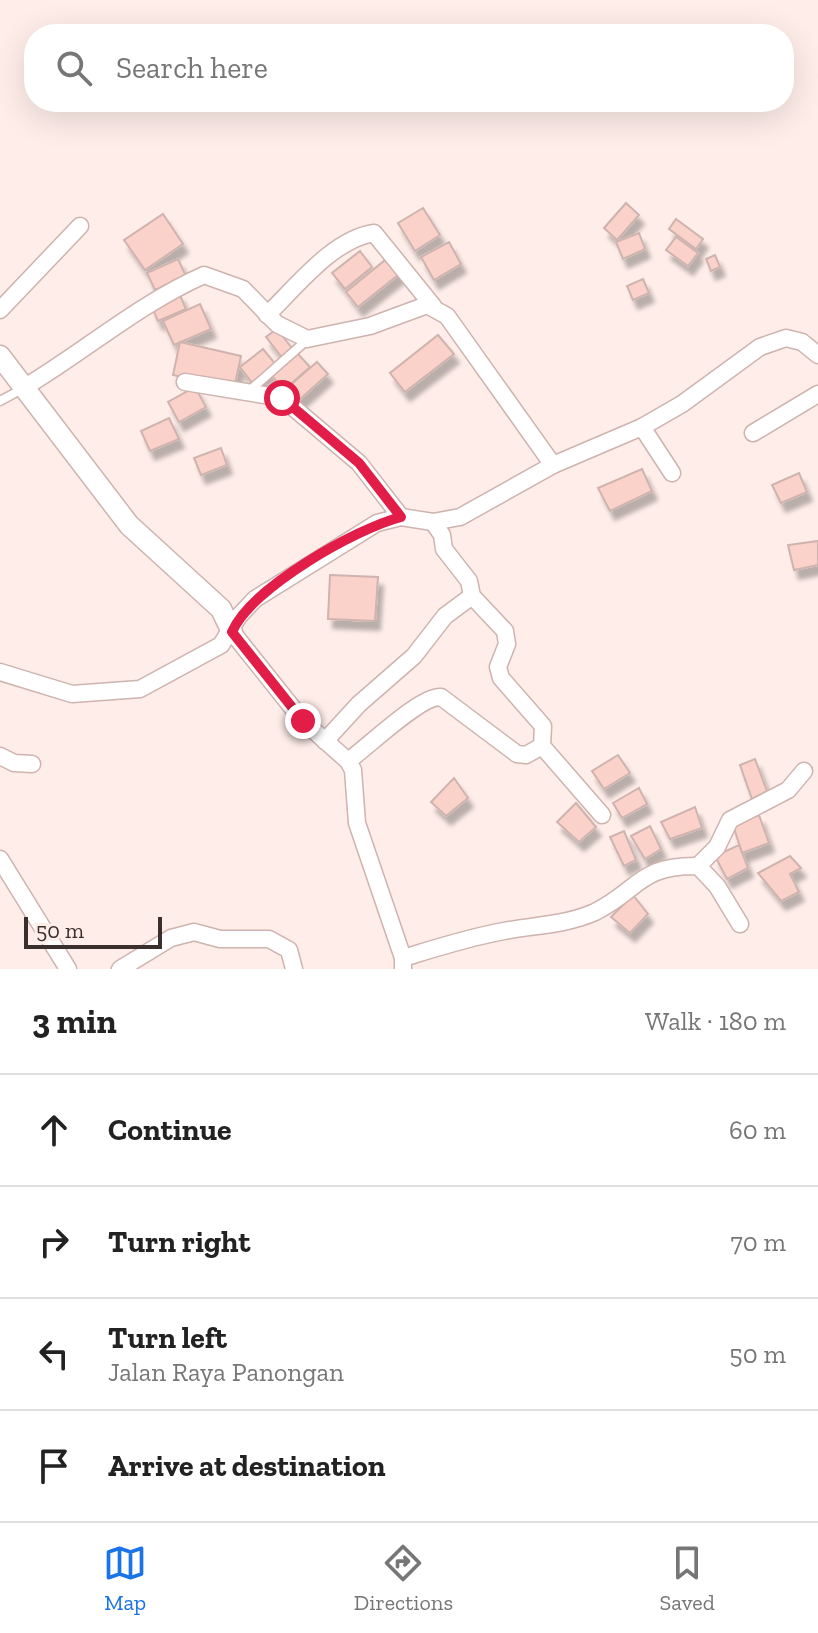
<!DOCTYPE html>
<meta charset="utf-8">
<style>
body{margin:0;font-family:"Zilla Slab",serif;background:#f2f2f2;color:#222}
.scale{position:absolute;left:24px;bottom:20px;width:138px;box-sizing:border-box;padding-left:8px;border:4px solid #3a2f2d;border-top:0;font-size:22px;line-height:28px;white-space:nowrap;color:#3a2f2d;-webkit-text-stroke:6px #feede9;paint-order:stroke}
.stop{position:absolute;width:24px;height:24px;margin:-18px;border:6px solid #e11d48;border-radius:50%;background:#fff}
.stop.end{background:#e11d48;border-color:#fff;box-shadow:0 2px 8px #0008}
.list{margin:0;padding:0;list-style:none}
h2{display:flex;justify-content:space-between;align-items:center;height:104px;margin:0;padding:0 32px;font-size:34px}
h2 small{font-size:26px;font-weight:400;color:#767676}
.list li{display:grid;grid-template-columns:52px 1fr auto;gap:24px;align-items:center;box-sizing:border-box;height:112px;padding:0 32px;border-top:2px solid #e0e0e0}
.list b{display:block;font-size:30px;white-space:nowrap}
.list p{margin:0;font-size:26px;white-space:nowrap;color:#767676}
.list em{font-size:26px;font-style:normal;color:#767676}
.icon{flex:none;width:44px;height:44px;fill:none;stroke:currentColor;stroke-width:2;stroke-linecap:round;stroke-linejoin:round}
.map{position:relative;flex:none;width:818px;height:969px;overflow:hidden}
.search{position:absolute;background:#fff;box-shadow:0 8px 32px #0002;left:24px;right:24px;top:24px;height:88px;display:flex;align-items:center;gap:20px;box-sizing:border-box;padding:0 28px;border-radius:32px;color:#767676;font-size:30px}
.sheet{height:552px;background:#fff}
nav{display:flex;justify-content:space-around;align-items:center;box-sizing:border-box;height:112px;border-top:2px solid #e0e0e0;background:#fff;font-size:22px;color:#767676}
nav a{display:grid;justify-items:center;gap:4px}
nav .on{color:#1a73e8}
.map>svg:first-child{display:block}
</style>
<div class="map">
<svg width="818" height="969" viewBox="0 0 818 969">
<defs>
<filter id="shadow"><feDropShadow dx="5" dy="9" stdDeviation="2" flood-color="#0004"/></filter>
</defs>
<rect width="100%" height="100%" fill="#feede9"/>
<g fill="#fbd2ca" stroke="#ceb3ae" stroke-width="2" filter="url(#shadow)">
<polygon points="626,203 639,215 617,240 604,228"/>
<polygon points="423,208 440,235 415,251 398,223"/>
<polygon points="163,214 183,244 145,270 124,240"/>
<polygon points="676,219 703,239 696,249 669,229"/>
<polygon points="639,233 645,249 623,259 616,242"/>
<polygon points="676,237 698,253 688,266 666,250"/>
<polygon points="449,242 461,264 434,280 421,257"/>
<polygon points="360,251 372,267 345,289 332,273"/>
<polygon points="715,255 720,267 711,271 706,259"/>
<polygon points="390,256 403,271 358,307 346,292"/>
<polygon points="178,259 186,276 155,290 147,273"/>
<polygon points="643,279 649,293 633,300 627,286"/>
<polygon points="179,293 186,309 158,321 151,305"/>
<polygon points="200,304 211,329 174,345 163,321"/>
<polygon points="277,329 295,352 284,360 266,337"/>
<polygon points="438,335 454,354 405,392 390,373"/>
<polygon points="180,342 241,356 234,388 173,375"/>
<polygon points="263,349 277,366 253,384 240,367"/>
<polygon points="297,353 310,367 284,390 271,375"/>
<polygon points="317,362 328,374 298,401 287,388"/>
<polygon points="195,387 206,407 179,422 168,402"/>
<polygon points="169,418 179,439 150,451 141,431"/>
<polygon points="221,448 227,465 201,475 194,458"/>
<polygon points="642,469 652,491 610,511 598,488"/>
<polygon points="799,473 807,492 781,503 772,485"/>
<polygon points="818,541 818,565 794,570 788,545"/>
<polygon points="330,575 378,577 375,621 328,619"/>
<polygon points="618,755 630,773 604,789 592,771"/>
<polygon points="755,759 767,791 752,799 740,765"/>
<polygon points="454,778 468,798 446,816 431,802"/>
<polygon points="639,788 647,804 622,818 613,803"/>
<polygon points="576,803 596,827 579,842 557,822"/>
<polygon points="695,807 702,828 670,839 661,822"/>
<polygon points="759,815 769,843 742,853 733,825"/>
<polygon points="650,826 661,849 645,859 631,836"/>
<polygon points="624,831 636,860 624,866 610,837"/>
<polygon points="739,845 748,868 727,879 715,856"/>
<polygon points="790,856 801,868 790,874 799,892 781,901 758,873"/>
<polygon points="633,895 648,914 630,933 611,917"/>
</g>
<g fill="none" stroke-linecap="round" stroke-linejoin="round">
<defs>
<g id="service">
<polyline points="248,392 307,340"/>
<polyline points="0,401 24,388"/>
</g>
<g id="minor">
<polyline points="0,310 80,226"/>
<path d="M 267,315 C 296,287 333,239 374,233 L 433,306"/>
<polyline points="185,382 282,398 359,463 401,517"/>
<path d="M 25,387 C 85,351 139,304 204,275 L 243,289 L 277,324 L 307,339 L 370,326 L 427,305 L 447,316 L 553,465"/>
<polyline points="642,427 672,473"/>
<polyline points="753,433 818,394"/>
<polyline points="433,522 442,535 444,549 469,581 472,596 505,631 507,644 498,667 501,678 543,726 542,746 602,815"/>
<polyline points="232,632 303,721 348,761 353,770 357,823 403,958 403,969"/>
<polyline points="0,672 72,694 140,689 221,645 239,616 255,599 377,523 401,517 433,522 460,517 553,465 642,427 682,404 760,347 786,338 802,342 818,355"/>
<polyline points="325,741 359,704 414,656 445,616 472,596"/>
<polyline points="0,756 14,763 32,764"/>
<path d="M 348,761 C 369,746 421,695 441,697 L 517,754 L 526,755 L 542,746"/>
<polyline points="0,859 68,969"/>
<polyline points="698,866 717,847 730,820 788,790 804,771"/>
<path d="M 403,958 C 436,948 470,937 504,931 C 535,925 566,925 595,912 C 639,890 639,865 698,866 L 717,886 L 740,924"/>
<polyline points="120,969 171,938 194,932 220,939 269,939 289,950 294,969"/>
</g>
<polyline id="tertiary" points="0,356 129,525 221,609 232,632"/>
</defs>
<use href="#service" stroke="#ceb3ae" stroke-width="11"/>
<use href="#minor" stroke="#ceb3ae" stroke-width="19"/>
<use href="#tertiary" stroke="#ceb3ae" stroke-width="23"/>
<use href="#service" stroke="#fff" stroke-width="8"/>
<use href="#minor" stroke="#fff" stroke-width="16"/>
<use href="#tertiary" stroke="#fff" stroke-width="20"/>
</g>
<g fill="none" stroke-linecap="round" stroke-linejoin="round">
<path stroke="#e11d48" stroke-width="10" d="M 282,398 L 359,463 L 401,517 C 355,529 251,588 232,632 L 303,721"/>
</g>
</svg>
<div class="scale">50 m</div>
<div class="stop" style="left:282px;top:398px"></div>
<div class="stop end" style="left:303px;top:721px"></div>
<div class="search"><svg class="icon" aria-label="search" viewBox="0 0 24 24"><circle cx="10" cy="10" r="6"/><path d="M15 15l6 6"/></svg>Search here</div>
</div>
<section class="sheet">
<h2>3 min<small>Walk · 180 m</small></h2>
<ul class="list">
<li><svg class="icon" aria-label="ahead" viewBox="0 0 24 24"><path d="M12 20V5M6 11l6-6 6 6"/></svg><div><b>Continue</b></div><em>60 m</em></li>
<li><svg class="icon" aria-label="right" viewBox="0 0 24 24"><path d="M7 20v-9h11M14 6l5 5-5 5"/></svg><div><b>Turn right</b></div><em>70 m</em></li>
<li><svg class="icon" aria-label="left" viewBox="0 0 24 24"><path d="M17 20v-9H6M10 6l-5 5 5 5"/></svg><div><b>Turn left</b><p>Jalan Raya Panongan</p></div><em>50 m</em></li>
<li><svg class="icon" aria-label="arrive" viewBox="0 0 24 24"><path d="M6 21V4h12l-3 4 3 4H6"/></svg><div><b>Arrive at destination</b></div></li>
</ul>
</section>
<nav>
<a class="on"><svg class="icon" aria-label="map" viewBox="0 0 24 24"><path d="M3 6l6-2 6 2 6-2v14l-6 2-6-2-6 2zM9 4v14M15 6v14"/></svg>Map</a>
<a><svg class="icon" aria-label="directions" viewBox="0 0 24 24"><path d="M12 3l9 9-9 9-9-9zM9 14v-3h6M13 9l2 2-2 2"/></svg>Directions</a>
<a><svg class="icon" aria-label="saved" viewBox="0 0 24 24"><path d="M7 4h10v16l-5-4-5 4z"/></svg>Saved</a>
</nav>
